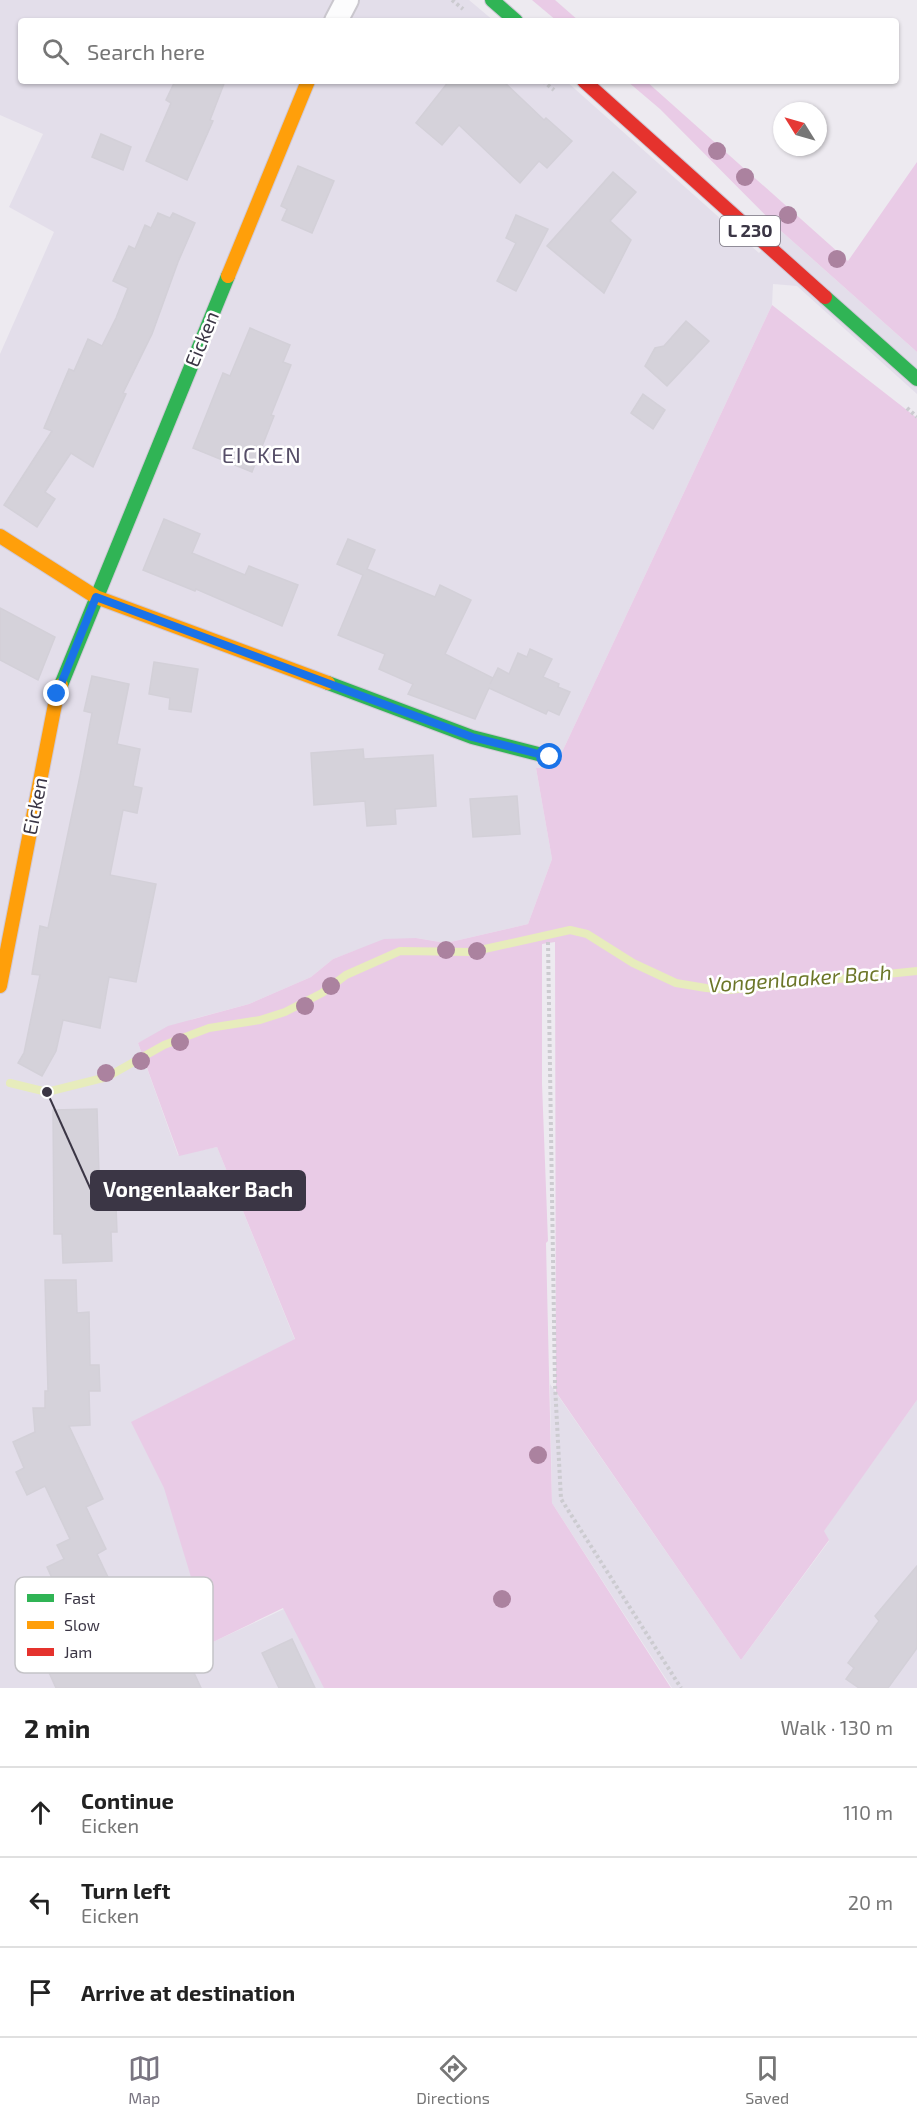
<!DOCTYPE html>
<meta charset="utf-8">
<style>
body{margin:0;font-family:"Exo 2",sans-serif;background:#f2f2f2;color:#222}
.compass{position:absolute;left:773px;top:102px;width:54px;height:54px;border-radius:50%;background:#fff;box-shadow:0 2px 4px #0004;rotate:307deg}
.stop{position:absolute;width:18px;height:18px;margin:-14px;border:4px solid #1a73e8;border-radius:50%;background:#fff}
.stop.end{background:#1a73e8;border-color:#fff;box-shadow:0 2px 6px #0008}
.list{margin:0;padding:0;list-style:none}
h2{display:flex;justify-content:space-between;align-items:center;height:78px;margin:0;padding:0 24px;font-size:26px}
h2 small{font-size:20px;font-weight:400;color:#767676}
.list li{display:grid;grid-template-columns:39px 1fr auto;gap:18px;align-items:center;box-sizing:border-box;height:90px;padding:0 24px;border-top:2px solid #e0e0e0}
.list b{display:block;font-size:22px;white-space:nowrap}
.list p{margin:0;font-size:20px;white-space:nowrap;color:#767676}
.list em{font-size:20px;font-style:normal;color:#767676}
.icon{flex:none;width:33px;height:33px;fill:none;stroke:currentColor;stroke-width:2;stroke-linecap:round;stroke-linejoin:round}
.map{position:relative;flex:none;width:917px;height:1688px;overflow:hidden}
.search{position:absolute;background:#fff;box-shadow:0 2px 4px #0004;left:18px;right:18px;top:18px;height:66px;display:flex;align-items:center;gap:15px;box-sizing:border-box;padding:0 21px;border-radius:6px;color:#767676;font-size:22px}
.sheet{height:348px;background:#fff}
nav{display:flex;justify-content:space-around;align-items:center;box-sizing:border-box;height:84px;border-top:2px solid #e0e0e0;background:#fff;font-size:16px;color:#767676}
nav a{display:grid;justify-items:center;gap:3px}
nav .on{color:#797581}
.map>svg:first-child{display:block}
</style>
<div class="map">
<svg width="917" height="1688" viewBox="0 0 917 1688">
<rect width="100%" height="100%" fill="#edeaf0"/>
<g fill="#e3deea">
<polygon points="0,0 469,0 494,21 21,21 21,81 566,81 759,253 780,230 917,352 917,394 797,286 773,284 772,305 555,767 536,768 552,859 528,924 446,943 416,938 354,951 333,959 311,977 249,1004 193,1019 138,1043 178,1155 217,1147 295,1340 166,1488 213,1642 286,1608 326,1688 0,1688 0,354 54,232 9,207 43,134 0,115"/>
<polygon points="550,1384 741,1660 829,1541 823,1531 917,1400 917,1688 672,1688 552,1503"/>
</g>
<g fill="#e9cbe6">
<polygon points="532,0 555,0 579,21 557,21"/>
<polygon points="627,81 646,81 848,261 917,162 917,352 780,230 660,109"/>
<polygon points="772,305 917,418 917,1400 824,1531 829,1540 741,1660 556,1392 555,942 542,944 542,1084 548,1241 546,1243 552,1503 671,1688 324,1688 283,1608 211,1643 164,1488 131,1422 295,1339 217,1147 179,1156 138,1043 168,1026 249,1004 311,977 333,959 384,939 416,938 446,943 528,924 552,859 536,768 555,767"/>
</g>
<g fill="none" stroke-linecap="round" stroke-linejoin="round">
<polyline stroke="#e7ecbc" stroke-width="8" points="10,1083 47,1092 107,1077 164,1045 209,1028 260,1020 285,1012 322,993 346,975 400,951 471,952 570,930 587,934 633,963 676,983 706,988 729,990 917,971"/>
</g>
<g fill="#d5d2da" stroke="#d3d0d8" stroke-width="1.5">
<polygon points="175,81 225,81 210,120 213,121 187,180 146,161 171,103 166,100"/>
<polygon points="449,81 503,81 544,120 546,118 572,141 547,168 539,161 520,183 459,125 442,145 416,123"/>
<polygon points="101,134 131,147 123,170 92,157"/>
<polygon points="298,166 334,181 312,233 282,220 287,209 281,206"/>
<polygon points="613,172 636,192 610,221 631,240 604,293 547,246"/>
<polygon points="158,213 170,218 173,213 195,223 178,262 152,334 123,393 126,394 93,467 71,453 45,492 55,499 37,527 4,505 52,431 44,428 69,369 74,371 88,339 102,346 116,318 128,288 113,281 129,246 135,249 145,225 151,228"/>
<polygon points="516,215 548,229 516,291 497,281 516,243 506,238"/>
<polygon points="686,321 709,341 667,386 645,366 655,348 664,346"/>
<polygon points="250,328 290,345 283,362 291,365 271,415 274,416 252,472 193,448 223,373 230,376"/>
<polygon points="643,394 665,410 653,429 631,413"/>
<polygon points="164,519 200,534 192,553 245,575 249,566 298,585 282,626 196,589 195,591 143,570"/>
<polygon points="348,539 375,550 367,569 435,597 440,585 471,600 445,654 493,678 490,684 498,668 509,674 518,653 527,657 530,649 552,659 543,677 559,684 558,687 570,692 559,715 548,710 546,714 489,688 475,719 408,694 413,684 379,669 385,654 338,635 363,575 337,564"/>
<polygon points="0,608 55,637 38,680 0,660"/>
<polygon points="154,662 198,669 191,712 169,709 170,698 149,694"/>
<polygon points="92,676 129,684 117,744 140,749 133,786 142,788 137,813 123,810 110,875 156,884 136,982 109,977 100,1028 63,1020 56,1051 42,1076 18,1063 24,1053 40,975 32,974 40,926 48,928 80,776 92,713 84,711"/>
<polygon points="363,749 364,759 433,755 436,806 395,809 396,824 367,826 365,801 314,805 311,753"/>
<polygon points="517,796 520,834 473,837 470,799"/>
<polygon points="97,1109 100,1206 116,1206 117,1232 111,1232 112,1261 63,1263 62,1234 54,1234 53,1110"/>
<polygon points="45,1280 76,1280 77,1313 89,1312 90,1365 99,1365 100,1391 89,1391 90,1425 69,1426 103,1499 86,1507 106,1549 97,1554 115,1592 68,1613 47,1567 64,1559 57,1545 70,1539 45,1486 27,1495 16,1472 24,1468 13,1442 35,1432 33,1408 45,1408 45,1391 48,1391"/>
<polygon points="917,1566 917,1648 888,1688 859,1688 846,1679 854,1668 848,1663 879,1621 875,1616"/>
<polygon points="170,1614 173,1621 190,1614 203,1645 185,1653 201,1688 56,1688 48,1670"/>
<polygon points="292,1639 315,1688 279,1688 262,1653"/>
</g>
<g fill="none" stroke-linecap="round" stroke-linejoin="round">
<defs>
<polyline id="street" points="336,21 347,0"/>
<g id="fast">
<polyline points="492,0 516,21"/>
<polyline points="825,297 917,379"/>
<polyline points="328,683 472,737 550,757"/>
<polyline points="61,685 228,276"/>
</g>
<g id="slow">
<polyline points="228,276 308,81"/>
<polyline points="0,536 96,597 328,683"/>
<polyline points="0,986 57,694 61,685"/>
</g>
<polyline id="jam" points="584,81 825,297"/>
</defs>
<use href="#street" stroke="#cac7ce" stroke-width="26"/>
<use href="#fast" stroke="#cfc8d6" stroke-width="16"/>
<use href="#slow" stroke="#cfc8d6" stroke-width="16"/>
<use href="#jam" stroke="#cfc8d6" stroke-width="16"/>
<g stroke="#cccbd0" stroke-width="4" stroke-dasharray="3 3" stroke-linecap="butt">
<polyline points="452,0 463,9"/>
<polyline points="543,81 554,90"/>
<polyline points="907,408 917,417"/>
<polyline points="548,942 555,1385 561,1499 681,1688"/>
</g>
<use href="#street" stroke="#fcfcfd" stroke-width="22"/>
<use href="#fast" stroke="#30b455" stroke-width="14"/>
<use href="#slow" stroke="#ff9f0a" stroke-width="14"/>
<use href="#jam" stroke="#e5322d" stroke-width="14"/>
</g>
<g fill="#ab829f">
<circle cx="717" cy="151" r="9"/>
<circle cx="745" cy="177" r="9"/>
<circle cx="788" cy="215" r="9"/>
<circle cx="837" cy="259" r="9"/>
<circle cx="446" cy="950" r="9"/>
<circle cx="477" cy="951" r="9"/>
<circle cx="331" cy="986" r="9"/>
<circle cx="305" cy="1006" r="9"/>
<circle cx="180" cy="1042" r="9"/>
<circle cx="141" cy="1061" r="9"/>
<circle cx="106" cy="1073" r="9"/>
<circle cx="538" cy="1455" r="9"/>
<circle cx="502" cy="1599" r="9"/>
</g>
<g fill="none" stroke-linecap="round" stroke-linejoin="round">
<polyline stroke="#1a73e8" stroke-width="8" points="57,694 96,597 472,737 550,757"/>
</g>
<g text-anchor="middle" stroke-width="5" stroke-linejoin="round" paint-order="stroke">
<rect fill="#fff" stroke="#76727d" stroke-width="1.5" x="720" y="216" width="60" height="30" rx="4.5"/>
<g font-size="18" font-weight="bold" fill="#3b3645">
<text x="750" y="237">L 230</text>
</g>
<g font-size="20" fill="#3b3645" stroke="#fff">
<text transform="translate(202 339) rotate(-68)" y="7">Eicken</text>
<text transform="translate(35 806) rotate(-79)" y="7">Eicken</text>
</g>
<g font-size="21" font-style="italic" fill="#6c7628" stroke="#fff">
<text transform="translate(800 979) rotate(-4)" y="7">Vongenlaaker Bach</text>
</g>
<g font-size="22" letter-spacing="1.5" fill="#564e68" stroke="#fff">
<text x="262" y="463">EICKEN</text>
</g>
</g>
<rect x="15" y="1577" width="198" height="96" rx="9" fill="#fff" stroke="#c4c3c7" stroke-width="1.5"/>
<rect x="27" y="1594" width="27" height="8" fill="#30b455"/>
<rect x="27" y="1621" width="27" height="8" fill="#ff9f0a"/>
<rect x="27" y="1648" width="27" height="8" fill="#e5322d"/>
<g font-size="16" fill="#3b3645">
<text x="64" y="1604">Fast</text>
<text x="64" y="1631">Slow</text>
<text x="64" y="1658">Jam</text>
</g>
<path fill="none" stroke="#3b3645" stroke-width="2" d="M47 1092L91 1190"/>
<circle fill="#3b3645" stroke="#fff" stroke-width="2" cx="47" cy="1092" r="6"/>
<rect fill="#3b3645" stroke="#3b3645" stroke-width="2" x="91" y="1171" width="214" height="39" rx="6"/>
<g font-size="21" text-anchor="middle" font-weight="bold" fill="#fff">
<text x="198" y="1197">Vongenlaaker Bach</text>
</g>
</svg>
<svg class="compass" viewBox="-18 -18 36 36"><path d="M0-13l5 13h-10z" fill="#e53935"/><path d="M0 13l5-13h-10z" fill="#767676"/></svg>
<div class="stop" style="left:550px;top:757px"></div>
<div class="stop end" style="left:57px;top:694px"></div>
<div class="search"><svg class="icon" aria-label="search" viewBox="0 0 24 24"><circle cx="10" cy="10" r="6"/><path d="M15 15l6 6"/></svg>Search here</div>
</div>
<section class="sheet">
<h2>2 min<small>Walk · 130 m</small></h2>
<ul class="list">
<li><svg class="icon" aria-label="ahead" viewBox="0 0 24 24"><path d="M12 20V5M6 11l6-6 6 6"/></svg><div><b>Continue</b><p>Eicken</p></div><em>110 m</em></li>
<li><svg class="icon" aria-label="left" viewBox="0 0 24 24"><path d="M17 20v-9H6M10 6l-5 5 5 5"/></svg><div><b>Turn left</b><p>Eicken</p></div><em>20 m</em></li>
<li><svg class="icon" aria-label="arrive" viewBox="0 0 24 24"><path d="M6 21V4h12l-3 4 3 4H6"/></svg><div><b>Arrive at destination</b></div></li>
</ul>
</section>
<nav>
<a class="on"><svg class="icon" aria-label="map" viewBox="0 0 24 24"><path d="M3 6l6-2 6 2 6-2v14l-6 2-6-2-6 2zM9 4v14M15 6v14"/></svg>Map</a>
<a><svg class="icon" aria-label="directions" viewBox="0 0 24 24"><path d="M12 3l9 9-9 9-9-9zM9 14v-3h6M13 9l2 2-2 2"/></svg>Directions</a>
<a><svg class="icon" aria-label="saved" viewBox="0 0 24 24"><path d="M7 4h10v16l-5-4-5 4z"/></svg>Saved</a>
</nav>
